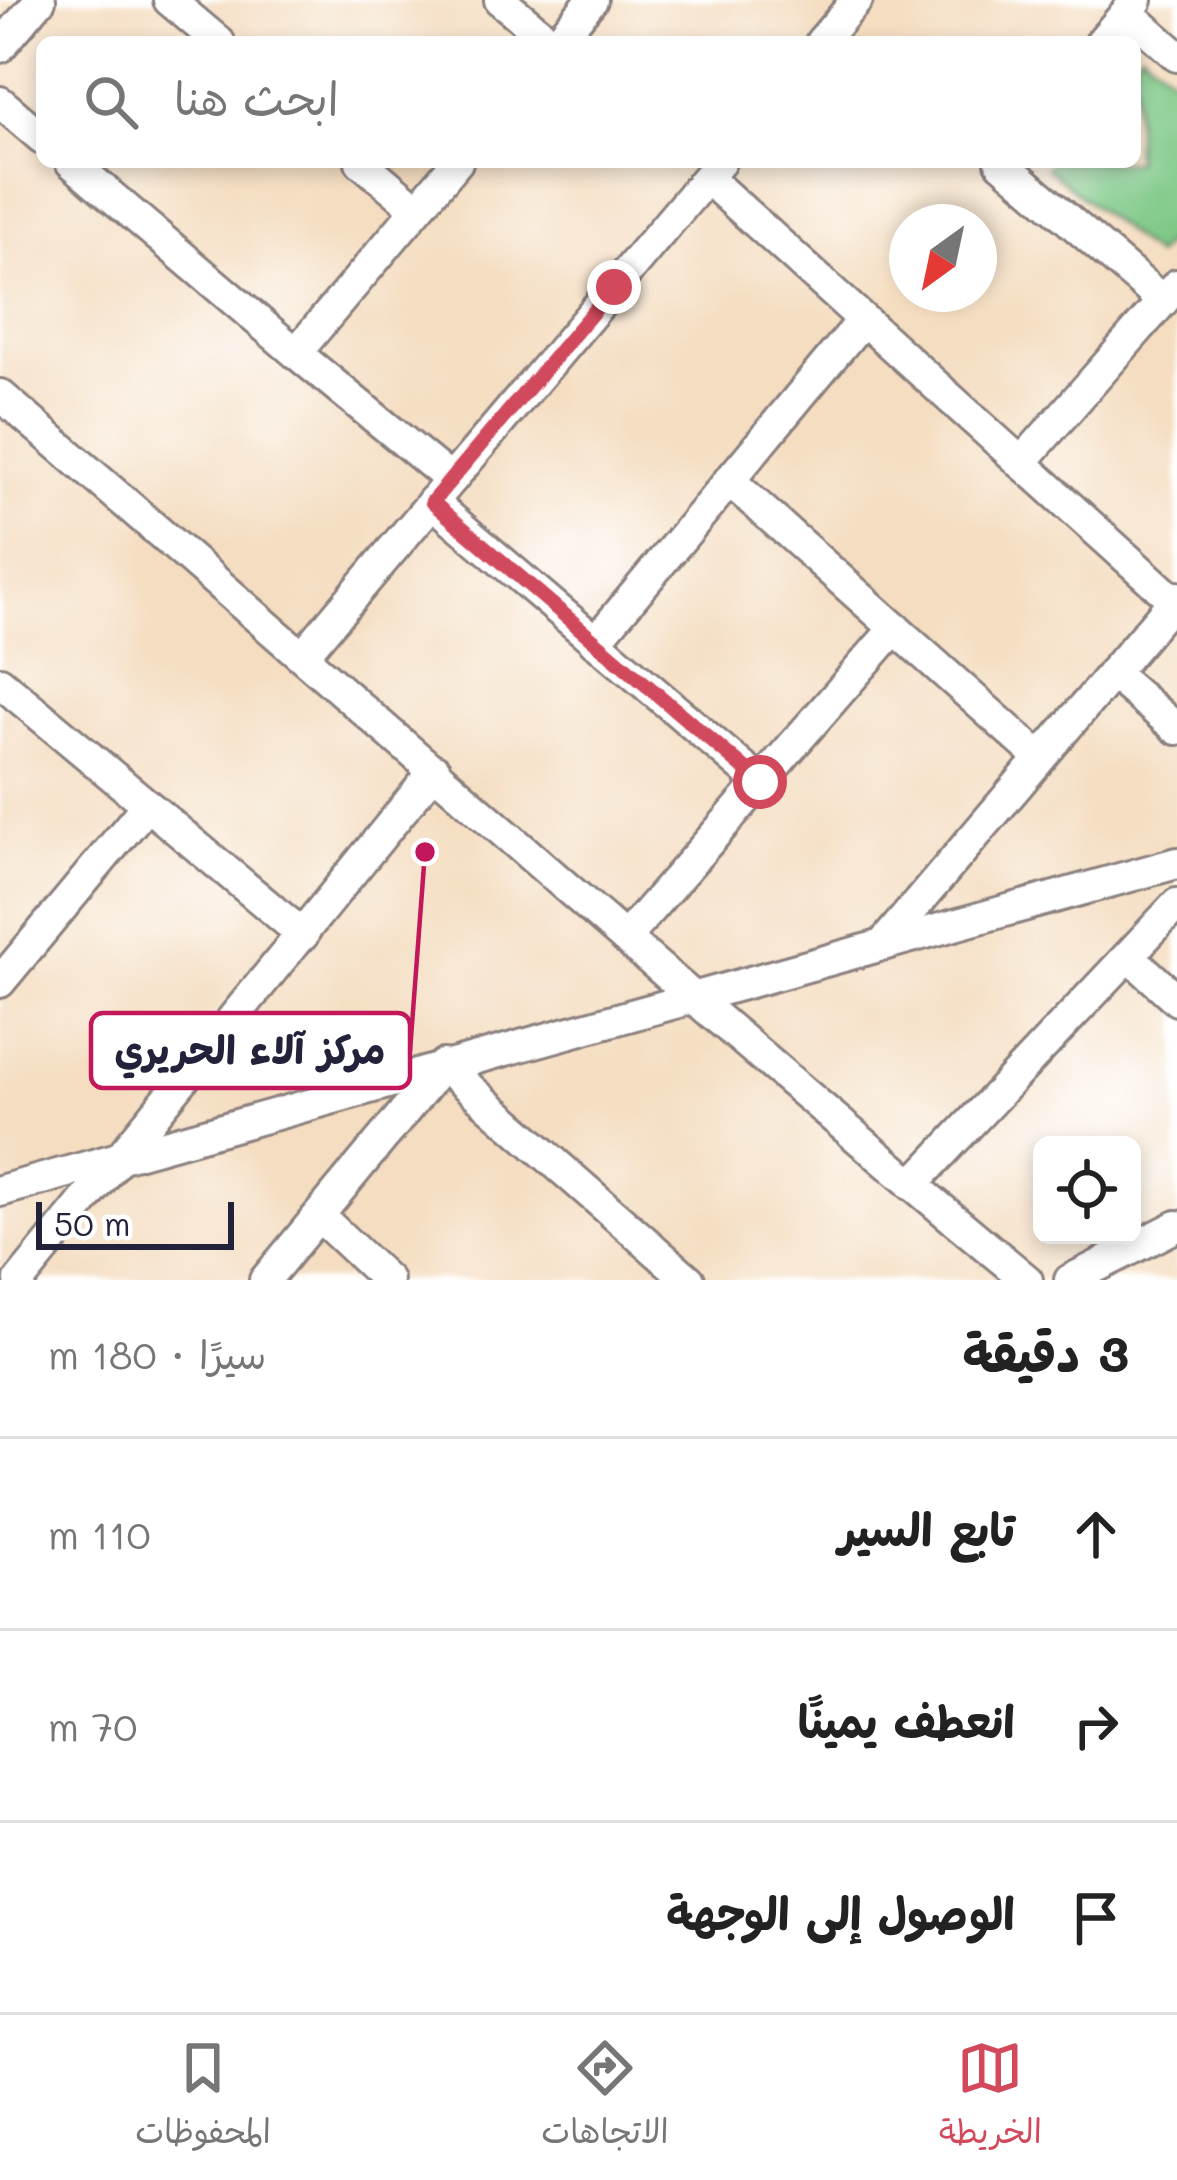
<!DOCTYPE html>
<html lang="ar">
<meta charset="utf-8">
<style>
body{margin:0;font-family:Mali,"Playpen Sans Arabic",sans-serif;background:#f6f6f6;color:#222;direction:rtl}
.controls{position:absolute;right:36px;bottom:36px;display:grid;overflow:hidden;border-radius:18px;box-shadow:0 6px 18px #0003}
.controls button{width:108px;height:108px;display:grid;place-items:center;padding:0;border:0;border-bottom:3px solid #e0e0e0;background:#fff;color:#222;font:60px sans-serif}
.compass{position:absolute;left:889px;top:204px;width:108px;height:108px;border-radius:50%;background:#fff;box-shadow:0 6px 18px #0003;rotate:213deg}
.scale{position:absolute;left:36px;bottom:30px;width:198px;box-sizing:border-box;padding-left:12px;border:6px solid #22223b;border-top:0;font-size:33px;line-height:42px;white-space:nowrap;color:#22223b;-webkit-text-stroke:9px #fff;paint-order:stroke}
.stop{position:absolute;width:36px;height:36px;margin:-27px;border:9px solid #d1495b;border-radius:50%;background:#fff}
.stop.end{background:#d1495b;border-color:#fff;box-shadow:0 3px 12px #0008}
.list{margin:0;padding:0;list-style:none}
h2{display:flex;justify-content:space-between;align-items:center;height:156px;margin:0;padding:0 48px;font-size:51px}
h2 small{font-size:39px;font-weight:400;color:#767676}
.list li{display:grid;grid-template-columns:78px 1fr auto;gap:36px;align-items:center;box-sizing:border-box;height:192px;padding:0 48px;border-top:3px solid #e0e0e0}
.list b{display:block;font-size:45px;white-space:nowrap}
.list em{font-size:39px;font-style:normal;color:#767676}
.icon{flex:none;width:66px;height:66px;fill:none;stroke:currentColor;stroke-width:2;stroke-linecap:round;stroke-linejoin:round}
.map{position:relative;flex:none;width:1177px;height:1280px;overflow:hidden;direction:ltr}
.search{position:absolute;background:#fff;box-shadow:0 6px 18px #0003;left:36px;right:36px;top:36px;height:132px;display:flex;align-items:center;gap:30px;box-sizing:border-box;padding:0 42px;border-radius:18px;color:#767676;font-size:45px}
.sheet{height:732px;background:#fff}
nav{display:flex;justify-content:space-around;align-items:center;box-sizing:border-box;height:168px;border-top:3px solid #e0e0e0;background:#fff;font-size:33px;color:#767676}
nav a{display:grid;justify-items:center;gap:6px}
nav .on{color:#d1495b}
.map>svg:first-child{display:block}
</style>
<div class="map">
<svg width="1177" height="1280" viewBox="0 0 1177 1280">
<rect width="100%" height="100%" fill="#fff"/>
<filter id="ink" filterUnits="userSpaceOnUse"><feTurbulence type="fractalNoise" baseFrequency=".00833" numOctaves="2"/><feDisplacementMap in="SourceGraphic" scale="24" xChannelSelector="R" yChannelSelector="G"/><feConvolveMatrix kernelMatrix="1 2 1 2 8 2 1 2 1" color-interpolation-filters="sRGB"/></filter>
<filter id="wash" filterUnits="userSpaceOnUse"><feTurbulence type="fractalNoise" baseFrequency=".004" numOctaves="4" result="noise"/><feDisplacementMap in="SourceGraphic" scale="48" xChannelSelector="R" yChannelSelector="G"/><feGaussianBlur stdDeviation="2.7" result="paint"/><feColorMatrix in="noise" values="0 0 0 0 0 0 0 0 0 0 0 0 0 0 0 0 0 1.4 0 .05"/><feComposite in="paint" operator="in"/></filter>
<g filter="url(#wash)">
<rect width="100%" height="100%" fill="#f4ddc0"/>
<polygon fill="#7cc784" stroke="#4f7460" stroke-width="3" points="1141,51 1177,82 1177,230 1155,256 1046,168 1052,162 1135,162 1135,58"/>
</g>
<g filter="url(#ink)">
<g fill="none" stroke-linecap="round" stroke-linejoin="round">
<defs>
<g id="minor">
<polyline points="169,0 219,42"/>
<polyline points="500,0 551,42"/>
<polyline points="1127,12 1177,56"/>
<polyline points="557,42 592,0"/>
<polyline points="821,42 857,0"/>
<polyline points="1101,42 1137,0"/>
<polyline points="0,47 40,0"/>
<polyline points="0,102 42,138"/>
<polyline points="71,162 296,353 457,162"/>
<polyline points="361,162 417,209"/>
<polyline points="1001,162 1163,301"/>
<polyline points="707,178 1174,601"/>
<polyline points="296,353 451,480"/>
<path d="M 0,395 C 344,689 679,992 1027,1280"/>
<polyline points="1021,463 1177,285"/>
<polyline points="729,480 1039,757"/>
<polyline points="432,502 760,782"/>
<polyline points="595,642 862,321"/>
<polyline points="304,654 720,162"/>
<polyline points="1112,673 1177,729"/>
<polyline points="0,682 303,935"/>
<polyline points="625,938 895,628"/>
<polyline points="883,944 1177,597"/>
<polyline points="1130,957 1177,1000"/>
<polyline points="0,982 147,805"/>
<polyline points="912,1185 1177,904"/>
<polyline points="0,1191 1177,863"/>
<polyline points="319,1216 387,1280"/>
<polyline points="20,1280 435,770"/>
<polyline points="265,1280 443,1065 689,1280"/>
<polyline points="1070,1280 1177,1226"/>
</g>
</defs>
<use href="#minor" stroke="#8b807e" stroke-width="36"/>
<use href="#minor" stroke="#fff" stroke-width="30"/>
</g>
</g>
<g fill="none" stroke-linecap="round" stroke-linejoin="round" filter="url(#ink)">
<polyline stroke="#d1495b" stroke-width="15" points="614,287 432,502 760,782"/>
</g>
<path fill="none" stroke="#c2185b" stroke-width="4.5" d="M425 852L410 1051"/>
<circle fill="#c2185b" stroke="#fff" stroke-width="4.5" cx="425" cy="852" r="12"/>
<rect fill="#fff" stroke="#c2185b" stroke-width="4.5" x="91" y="1013" width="319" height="75" rx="12"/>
<g font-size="39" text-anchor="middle" font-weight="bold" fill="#22223b">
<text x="250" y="1064">مركز آلاء الحريري</text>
</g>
</svg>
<div class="controls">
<button><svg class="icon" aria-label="locate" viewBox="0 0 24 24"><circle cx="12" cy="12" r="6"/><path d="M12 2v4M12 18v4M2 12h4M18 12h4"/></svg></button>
</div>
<svg class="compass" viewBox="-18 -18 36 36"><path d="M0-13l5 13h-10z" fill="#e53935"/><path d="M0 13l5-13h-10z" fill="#767676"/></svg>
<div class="scale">50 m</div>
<div class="stop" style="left:760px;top:782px"></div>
<div class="stop end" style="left:614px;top:287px"></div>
<div class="search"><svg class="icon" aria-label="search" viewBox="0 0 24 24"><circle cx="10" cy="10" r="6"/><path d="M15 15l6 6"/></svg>ابحث هنا</div>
</div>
<section class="sheet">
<h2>3 دقيقة<small>سيرًا · 180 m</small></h2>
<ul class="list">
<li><svg class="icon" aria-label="ahead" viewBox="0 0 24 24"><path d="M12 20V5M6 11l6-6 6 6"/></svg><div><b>تابع السير</b></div><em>110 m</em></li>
<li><svg class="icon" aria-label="right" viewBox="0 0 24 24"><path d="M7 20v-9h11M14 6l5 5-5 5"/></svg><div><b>انعطف يمينًا</b></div><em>70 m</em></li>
<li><svg class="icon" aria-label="arrive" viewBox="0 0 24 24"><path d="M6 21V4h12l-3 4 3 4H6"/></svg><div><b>الوصول إلى الوجهة</b></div></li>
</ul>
</section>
<nav>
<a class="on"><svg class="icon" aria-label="map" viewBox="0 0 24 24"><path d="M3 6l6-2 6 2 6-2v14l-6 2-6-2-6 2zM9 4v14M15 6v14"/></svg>الخريطة</a>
<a><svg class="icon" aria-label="directions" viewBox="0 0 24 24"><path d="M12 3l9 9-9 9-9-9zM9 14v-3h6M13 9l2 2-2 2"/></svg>الاتجاهات</a>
<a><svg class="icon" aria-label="saved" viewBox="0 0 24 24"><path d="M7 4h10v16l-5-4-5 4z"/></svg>المحفوظات</a>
</nav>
